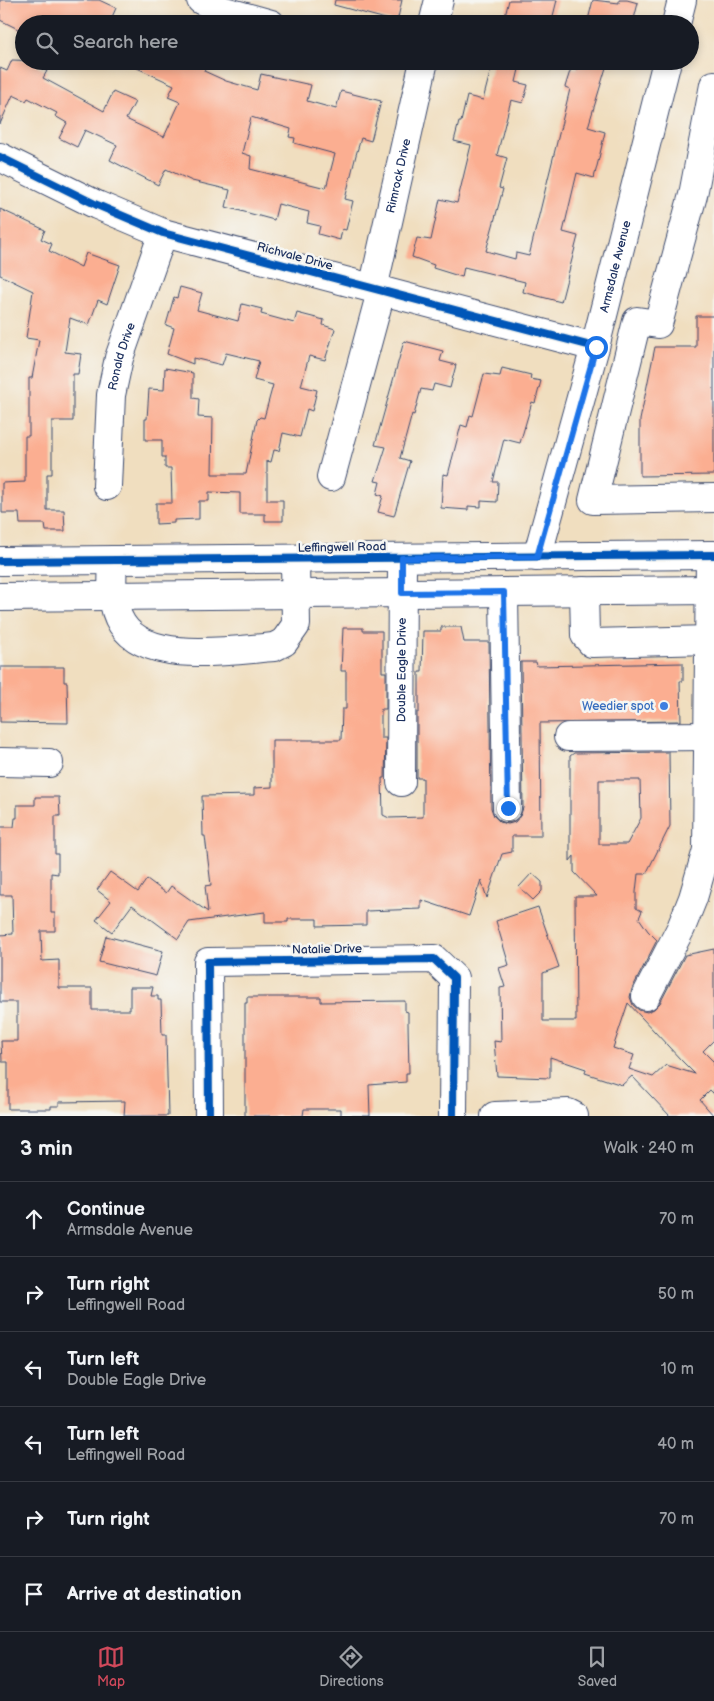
<!DOCTYPE html>
<meta charset="utf-8">
<style>
body{margin:0;font-family:"Balsamiq Sans",sans-serif;background:#242831;color:#f1f3f6}
.stop{position:absolute;width:15px;height:15px;margin:-11px;border:4px solid #1a73e8;border-radius:50%;background:#fff}
.stop.end{background:#1a73e8;border-color:#fff;box-shadow:0 1px 5px #0008}
.list{margin:0;padding:0;list-style:none}
h2{display:flex;justify-content:space-between;align-items:center;height:65px;margin:0;padding:0 20px;font-size:21px}
h2 small{font-size:16px;font-weight:400;color:#9ea1a6}
.list li{display:grid;grid-template-columns:32px 1fr auto;gap:15px;align-items:center;box-sizing:border-box;height:75px;padding:0 20px;border-top:1px solid #363941}
.list b{display:block;font-size:19px;white-space:nowrap}
.list p{margin:0;font-size:16px;white-space:nowrap;color:#9ea1a6}
.list em{font-size:16px;font-style:normal;color:#9ea1a6}
.icon{flex:none;width:28px;height:28px;fill:none;stroke:currentColor;stroke-width:2;stroke-linecap:round;stroke-linejoin:round}
.map{position:relative;flex:none;width:714px;height:1116px;overflow:hidden}
.search{position:absolute;background:#171b24;box-shadow:0 2px 8px #0003;left:15px;right:15px;top:15px;height:55px;display:flex;align-items:center;gap:12px;box-sizing:border-box;padding:0 18px;border-radius:28px;color:#9ea1a6;font-size:19px}
.sheet{height:515px;background:#171b24}
nav{display:flex;justify-content:space-around;align-items:center;box-sizing:border-box;height:70px;border-top:1px solid #363941;background:#171b24;font-size:14px;color:#9ea1a6}
nav a{display:grid;justify-items:center;gap:2px}
nav .on{color:#d1495b}
.map>svg:first-child{display:block}
</style>
<div class="map">
<svg width="714" height="1116" viewBox="0 0 714 1116">
<rect width="100%" height="100%" fill="#f6f6f2"/>
<filter id="ink" filterUnits="userSpaceOnUse"><feTurbulence type="fractalNoise" baseFrequency=".02" numOctaves="2"/><feDisplacementMap in="SourceGraphic" scale="10" xChannelSelector="R" yChannelSelector="G"/><feConvolveMatrix kernelMatrix="1 2 1 2 8 2 1 2 1" color-interpolation-filters="sRGB"/></filter>
<filter id="wash" filterUnits="userSpaceOnUse"><feTurbulence type="fractalNoise" baseFrequency=".0096" numOctaves="4" result="noise"/><feDisplacementMap in="SourceGraphic" scale="20" xChannelSelector="R" yChannelSelector="G"/><feGaussianBlur stdDeviation="1.12" result="paint"/><feColorMatrix in="noise" values="0 0 0 0 0 0 0 0 0 0 0 0 0 0 0 0 0 1.4 0 .05"/><feComposite in="paint" operator="in"/></filter>
<g filter="url(#wash)">
<rect width="100%" height="100%" fill="#f0debf"/>
<g id="blocks">
<g fill="#fbae91" fill-rule="evenodd">
<polygon points="0,0 99,0 116,8 109,24 24,24 24,32 0,20"/>
<polygon points="335,0 402,0 397,22 334,5"/>
<polygon points="509,0 557,0 551,24 533,19 532,23 505,16"/>
<polygon points="593,0 619,3 619,0 627,0 638,3 633,23 616,19 615,24 587,24"/>
<path d="M 12,60 L 39,61 L 36,66 L 47,71 L 43,78 L 104,111 L 113,92 L 135,102 L 126,119 L 164,137 L 180,102 L 168,97 L 174,85 L 122,61 L 208,61 L 204,71 L 226,81 L 257,90 L 261,74 L 311,85 L 307,101 L 336,109 L 341,91 L 381,101 L 371,141 L 361,138 L 356,155 L 345,199 L 353,201 L 346,230 L 342,229 L 340,240 L 318,234 L 320,226 L 307,223 L 309,212 L 278,204 L 274,220 L 226,207 L 230,190 L 192,181 L 166,169 L 158,185 L 110,160 L 117,145 L 85,130 L 77,147 L 59,138 L 67,123 L 55,116 L 57,113 L 28,98 L 26,101 L 13,95 L 0,124 L 0,68 L 7,71 ZM 251,117 L 291,129 L 289,137 L 295,138 L 294,143 L 335,154 L 326,188 L 250,169 L 251,156 L 242,153 Z"/>
<polygon points="493,61 521,61 516,82 528,85 523,103 511,100 497,155 507,158 499,188 503,189 486,251 515,259 516,253 529,256 570,89 565,87 571,68 577,69 579,61 608,61 588,127 605,132 599,158 594,178 577,173 563,232 578,236 561,302 523,292 525,282 464,267 462,277 433,268 434,265 412,257 417,238 431,240 440,199 457,203 471,145 454,141 459,122 461,122 467,96 483,100"/>
<polygon points="0,209 45,230 41,239 52,244 49,251 81,267 86,253 120,265 107,304 98,300 89,325 70,318 65,352 81,354 78,374 73,374 73,421 52,421 52,474 47,474 47,510 64,510 65,531 46,531 45,524 20,524 19,513 2,513 2,483 25,482 25,436 29,436 29,378 32,378 39,340 26,338 33,291 0,275"/>
<polygon points="180,287 202,293 197,310 238,321 242,304 262,309 261,314 294,323 297,313 324,320 323,325 335,329 325,360 309,356 301,386 317,390 312,411 307,409 300,437 283,433 279,451 274,450 271,462 267,461 267,500 283,500 283,521 265,521 265,514 240,514 240,493 209,492 209,501 199,501 199,519 174,520 174,523 156,524 156,503 172,503 171,468 165,468 165,457 162,457 162,440 145,440 145,419 147,419 149,389 164,390 165,368 193,373 193,398 199,399 198,417 213,418 212,474 246,474 257,420 260,417 264,418 273,385 254,380 259,361 226,353 222,365 193,358 193,364 167,354 174,328 166,325 174,297 177,298"/>
<polygon points="696,316 714,316 714,475 640,476 640,420 655,347 696,347"/>
<polygon points="404,341 443,351 440,361 456,365 450,388 434,384 432,391 421,389 414,415 412,414 400,458 410,461 394,516 378,512 383,496 377,494 380,482 375,481 386,447 375,445"/>
<polygon points="502,368 531,375 530,379 541,381 535,403 532,402 520,443 504,439 493,482 498,482 497,502 481,501 481,507 468,506 468,510 441,508 443,474 448,475 461,425 467,427 470,415 473,416 484,374 500,376"/>
<polygon points="441,627 461,627 464,642 489,642 491,808 494,816 500,822 508,824 515,822 520,816 523,808 521,662 536,662 537,666 683,663 683,681 680,681 681,721 540,723 541,836 512,836 512,852 502,854 487,898 481,880 469,916 421,900 421,909 366,911 366,925 317,926 317,919 288,919 288,922 265,922 265,912 189,922 178,939 132,905 112,932 96,920 111,901 97,890 110,872 138,892 147,879 166,893 171,886 208,912 205,886 211,885 205,836 203,836 202,796 254,795 254,788 272,787 272,740 341,740 342,709 346,709 346,671 341,671 343,628 363,628 363,631 382,631 382,672 386,672 386,709 381,709 381,738 386,738 385,778 382,778 383,815 389,818 423,817 423,778 417,778 417,712 419,712 419,672 422,672 423,631 441,631"/>
<polygon points="0,667 64,667 64,682 67,682 68,723 0,722"/>
<path d="M 669,752 L 670,826 L 646,874 L 638,874 L 636,892 L 636,908 L 642,911 L 639,918 L 648,931 L 657,940 L 632,989 L 630,997 L 633,1005 L 639,1010 L 647,1012 L 654,1009 L 660,1003 L 685,955 L 714,949 L 714,1040 L 703,1051 L 714,1062 L 714,1094 L 710,1090 L 700,1100 L 714,1116 L 670,1116 L 632,1076 L 622,1085 L 585,1073 L 586,1069 L 550,1057 L 550,1078 L 497,1076 L 494,1041 L 501,1042 L 500,988 L 505,987 L 499,968 L 509,965 L 496,921 L 538,907 L 559,967 L 543,973 L 543,1021 L 576,1021 L 575,896 L 597,896 L 574,872 L 574,856 L 570,861 L 570,756 L 574,753 ZM 599,780 L 640,780 L 641,818 L 627,844 L 599,844 ZM 628,1003 L 681,1060 L 695,1074 L 666,1065 L 653,1077 L 629,1069 L 634,1055 L 613,1048 Z"/>
<polygon points="35,797 59,797 60,816 55,816 55,854 58,854 58,874 51,873 51,913 55,913 55,931 41,931 42,961 59,960 59,988 92,988 92,1010 130,1010 130,987 153,987 151,996 158,996 158,1000 161,1000 162,1035 166,1035 168,1116 124,1116 125,1101 59,1102 59,1106 51,1106 51,1109 8,1109 8,1062 2,1062 1,1041 17,1041 17,1002 0,1002 0,935 13,934 12,895 0,895 0,827 14,827 15,818 17,818 17,805 35,805"/>
<polygon points="532,873 542,882 542,891 533,900 519,887"/>
<polygon points="106,936 163,951 156,976 99,962"/>
<polygon points="247,997 321,997 321,1002 405,1001 405,1011 408,1012 408,1023 409,1073 406,1073 406,1082 369,1085 370,1116 341,1116 341,1109 304,1109 303,1116 245,1116 245,1003 247,1003"/>
</g>
</g>
</g>
<g filter="url(#ink)">
<use href="#blocks" fill-opacity="0" stroke="#3b496d" stroke-width="1"/>
<g fill="none" stroke-linecap="round" stroke-linejoin="round">
<defs>
<g id="minor">
<polyline points="201,0 221,10 271,24"/>
<polyline points="433,24 439,0"/>
<polyline points="676,24 682,0"/>
<polyline points="714,85 693,195 658,324 637,321 593,500 714,498"/>
<polyline points="0,157 97,205 163,233 595,347"/>
<path id="s1" d="M 373,289 L 424,61"/>
<polyline points="331,477 381,292"/>
<path id="s2" d="M 107,486 L 111,395 L 119,358 L 163,233"/>
<path id="s3" d="M 537,557 L 595,347 L 667,61"/>
<path d="M 113,560 C 112,581 110,605 122,624 C 148,665 232,650 274,647 L 284,642 L 296,625 L 295,559"/>
<polyline points="584,591 585,635 592,643 710,640"/>
<polyline points="504,592 507,808"/>
<polyline points="568,737 714,736"/>
<polyline points="0,762 49,763"/>
<path id="s4" d="M 401,782 L 402,558"/>
<polyline points="646,996 681,928 693,898 707,850 710,555"/>
<polyline points="209,1116 208,962 434,959 454,978 453,1116"/>
<polyline points="495,1116 568,1113 574,1116"/>
</g>
<g id="major">
<polyline points="0,561 714,555"/>
<polyline points="0,597 714,590"/>
</g>
</defs>
<use href="#minor" stroke="#3b496d" stroke-width="30"/>
<use href="#major" stroke="#3b496d" stroke-width="30"/>
<use href="#minor" stroke="#fff" stroke-width="28"/>
<use href="#major" stroke="#fff" stroke-width="28"/>
<defs>
<g id="cycleway">
<polyline points="0,157 97,205 163,233 595,347"/>
<polyline points="0,561 714,555"/>
<polyline points="209,1116 208,962 434,959 454,978 453,1116"/>
</g>
</defs>
<use href="#cycleway" stroke="#f6f6f2" stroke-width="11"/>
<use href="#cycleway" stroke="#0057b8" stroke-width="8"/>
</g>
</g>
<g fill="none" stroke-linecap="round" stroke-linejoin="round" filter="url(#ink)">
<polyline stroke="#1a73e8" stroke-width="6" points="508,808 504,592 402,593 402,558 537,557 596,347"/>
</g>
<circle fill="#3f7fe0" stroke="#f6f6f2" stroke-width="2" cx="664" cy="706" r="5"/>
<g text-anchor="middle" stroke-width="5" stroke-linejoin="round" paint-order="stroke">
<g font-size="12" fill="#1b2f5e" stroke="#f6f6f2">
<text dy="4" stroke="none"><textPath href="#s1" startOffset="116">Rimrock Drive</textPath></text>
<text transform="translate(295 256) rotate(15)" y="4">Richvale Drive</text>
<text dy="4" stroke="none"><textPath href="#s3" startOffset="301">Armsdale Avenue</textPath></text>
<text dy="4" stroke="none"><textPath href="#s2" startOffset="131">Ronald Drive</textPath></text>
<text transform="translate(342 547) rotate(-1)" y="4">Leffingwell Road</text>
<text dy="4" stroke="none"><textPath href="#s4" startOffset="112">Double Eagle Drive</textPath></text>
<text transform="translate(327 949) rotate(-1)" y="4">Natalie Drive</text>
</g>
<g font-size="12" fill="#366cbe" stroke="#f6f6f2" text-anchor="end">
<text x="654" y="710">Weedier spot</text>
</g>
</g>
</svg>
<div class="stop" style="left:596px;top:347px"></div>
<div class="stop end" style="left:508px;top:808px"></div>
<div class="search"><svg class="icon" aria-label="search" viewBox="0 0 24 24"><circle cx="10" cy="10" r="6"/><path d="M15 15l6 6"/></svg>Search here</div>
</div>
<section class="sheet">
<h2>3 min<small>Walk · 240 m</small></h2>
<ul class="list">
<li><svg class="icon" aria-label="ahead" viewBox="0 0 24 24"><path d="M12 20V5M6 11l6-6 6 6"/></svg><div><b>Continue</b><p>Armsdale Avenue</p></div><em>70 m</em></li>
<li><svg class="icon" aria-label="right" viewBox="0 0 24 24"><path d="M7 20v-9h11M14 6l5 5-5 5"/></svg><div><b>Turn right</b><p>Leffingwell Road</p></div><em>50 m</em></li>
<li><svg class="icon" aria-label="left" viewBox="0 0 24 24"><path d="M17 20v-9H6M10 6l-5 5 5 5"/></svg><div><b>Turn left</b><p>Double Eagle Drive</p></div><em>10 m</em></li>
<li><svg class="icon" aria-label="left" viewBox="0 0 24 24"><path d="M17 20v-9H6M10 6l-5 5 5 5"/></svg><div><b>Turn left</b><p>Leffingwell Road</p></div><em>40 m</em></li>
<li><svg class="icon" aria-label="right" viewBox="0 0 24 24"><path d="M7 20v-9h11M14 6l5 5-5 5"/></svg><div><b>Turn right</b></div><em>70 m</em></li>
<li><svg class="icon" aria-label="arrive" viewBox="0 0 24 24"><path d="M6 21V4h12l-3 4 3 4H6"/></svg><div><b>Arrive at destination</b></div></li>
</ul>
</section>
<nav>
<a class="on"><svg class="icon" aria-label="map" viewBox="0 0 24 24"><path d="M3 6l6-2 6 2 6-2v14l-6 2-6-2-6 2zM9 4v14M15 6v14"/></svg>Map</a>
<a><svg class="icon" aria-label="directions" viewBox="0 0 24 24"><path d="M12 3l9 9-9 9-9-9zM9 14v-3h6M13 9l2 2-2 2"/></svg>Directions</a>
<a><svg class="icon" aria-label="saved" viewBox="0 0 24 24"><path d="M7 4h10v16l-5-4-5 4z"/></svg>Saved</a>
</nav>
